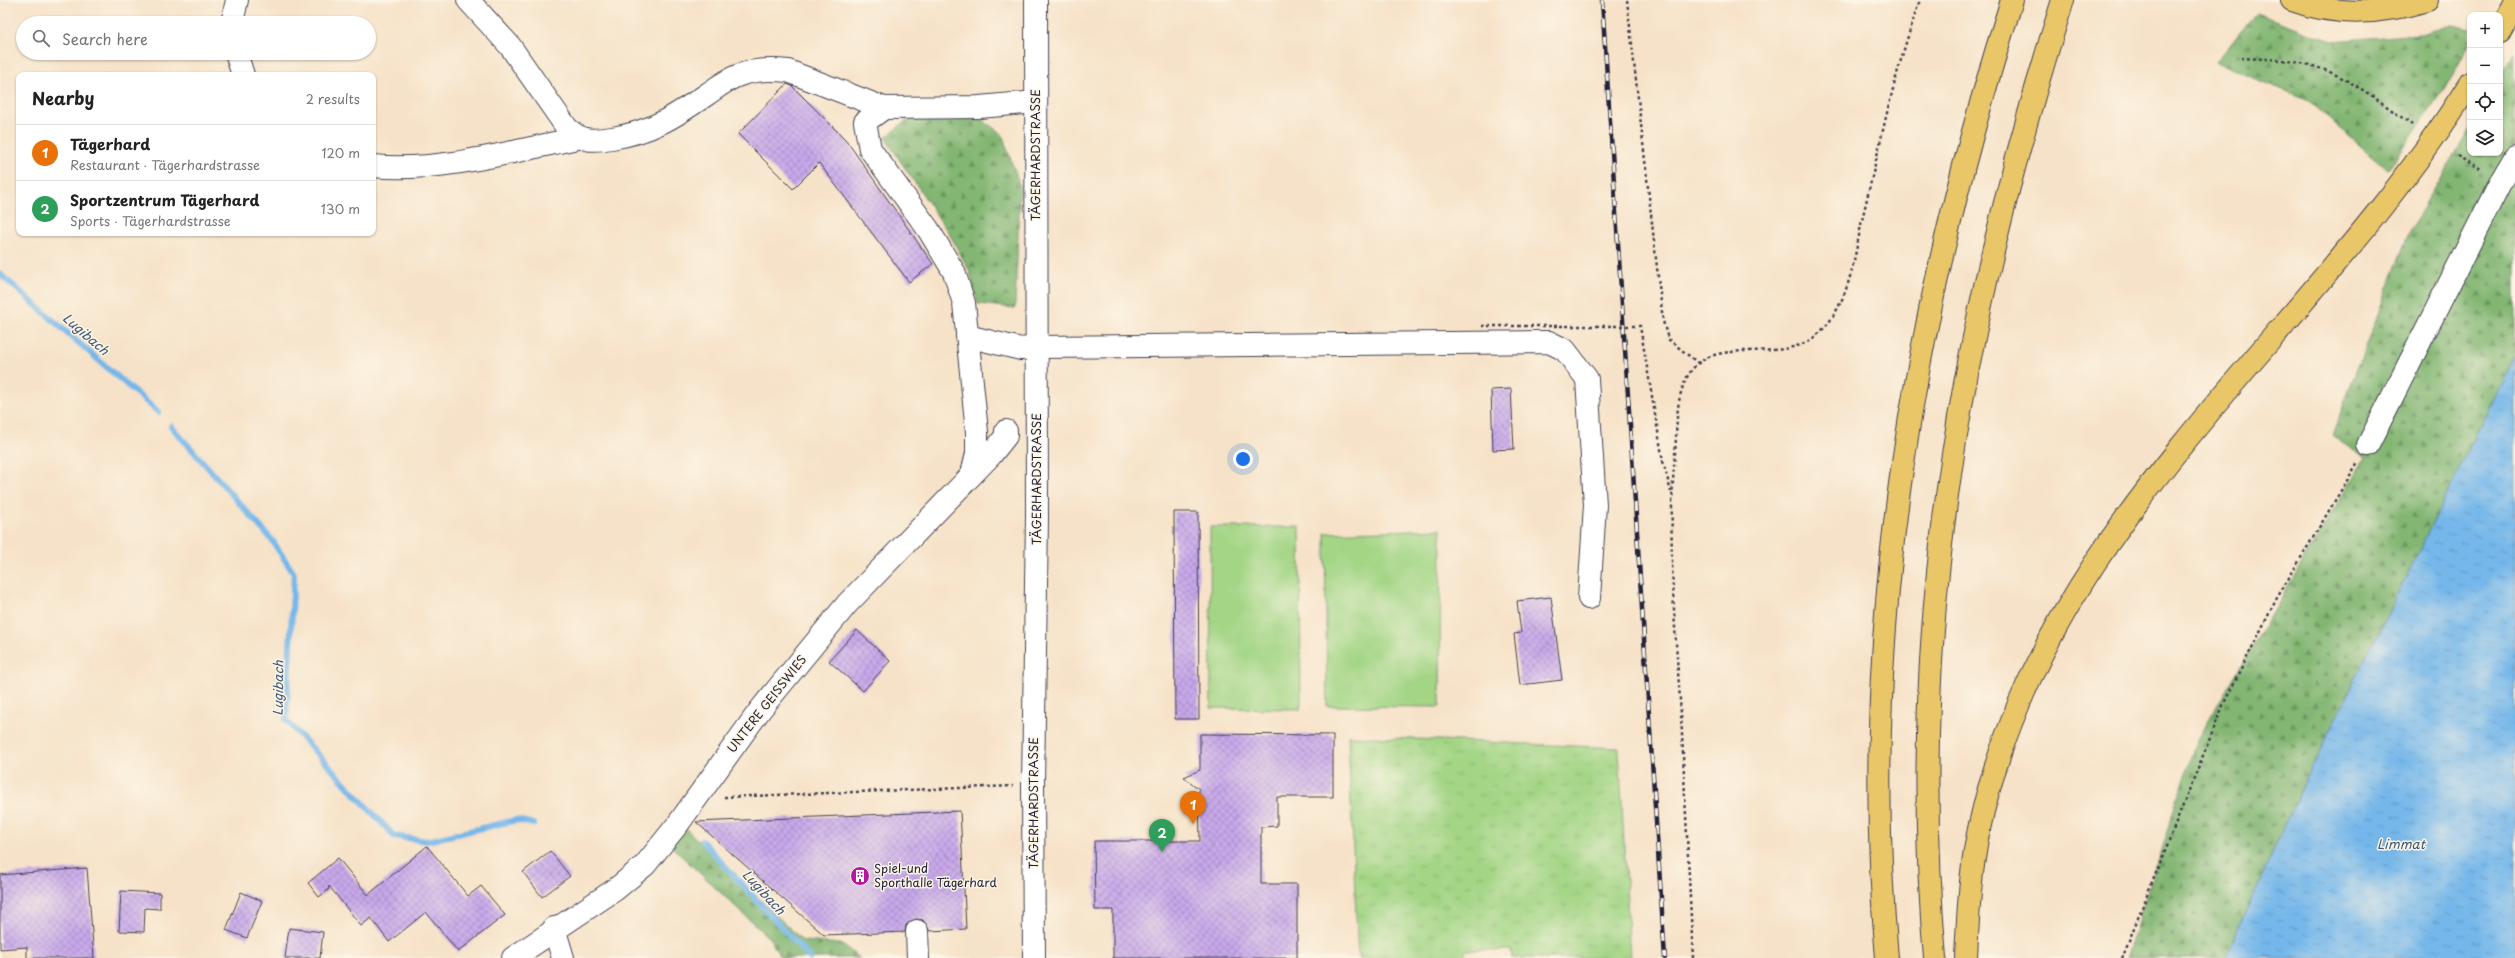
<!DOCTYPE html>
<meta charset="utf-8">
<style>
body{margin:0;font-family:"Playpen Sans",sans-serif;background:#f2f2f2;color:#222}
.controls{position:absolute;right:12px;top:12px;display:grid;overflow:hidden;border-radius:8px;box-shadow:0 1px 3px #0004}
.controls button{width:36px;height:36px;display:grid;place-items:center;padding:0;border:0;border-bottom:1px solid #e0e0e0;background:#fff;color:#222;font:20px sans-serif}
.you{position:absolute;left:1243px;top:459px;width:14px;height:14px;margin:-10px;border:3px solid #fff;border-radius:50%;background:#1a73e8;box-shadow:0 0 0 6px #1a73e833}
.badge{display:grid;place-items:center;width:26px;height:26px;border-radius:50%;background:#1a73e8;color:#fff;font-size:13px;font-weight:700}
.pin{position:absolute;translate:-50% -33px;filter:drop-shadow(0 1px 2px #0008)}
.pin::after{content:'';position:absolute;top:21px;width:14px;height:12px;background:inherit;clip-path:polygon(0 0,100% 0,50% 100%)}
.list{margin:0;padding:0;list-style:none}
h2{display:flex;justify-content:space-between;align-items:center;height:52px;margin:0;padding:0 16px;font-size:17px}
h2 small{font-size:13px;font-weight:400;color:#767676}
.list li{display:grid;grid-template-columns:26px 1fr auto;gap:12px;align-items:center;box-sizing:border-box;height:56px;padding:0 16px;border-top:1px solid #e0e0e0}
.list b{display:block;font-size:15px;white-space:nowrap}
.list p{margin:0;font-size:13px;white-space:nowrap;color:#767676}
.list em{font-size:13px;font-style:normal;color:#767676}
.icon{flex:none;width:22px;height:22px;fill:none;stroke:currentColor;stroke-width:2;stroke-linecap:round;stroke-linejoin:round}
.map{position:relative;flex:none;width:2515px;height:958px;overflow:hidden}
.search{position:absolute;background:#fff;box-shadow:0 1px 3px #0004;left:16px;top:16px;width:360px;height:44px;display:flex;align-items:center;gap:10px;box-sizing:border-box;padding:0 14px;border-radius:22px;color:#767676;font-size:15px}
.panel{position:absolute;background:#fff;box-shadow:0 1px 3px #0004;left:16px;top:72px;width:360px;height:164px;border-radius:8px}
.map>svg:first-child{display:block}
</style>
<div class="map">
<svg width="2515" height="958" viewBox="0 0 2515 958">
<defs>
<pattern id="grass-tufts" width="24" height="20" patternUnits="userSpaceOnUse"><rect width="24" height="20" fill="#a3d585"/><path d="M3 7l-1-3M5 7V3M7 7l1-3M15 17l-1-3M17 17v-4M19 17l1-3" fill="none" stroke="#8cb774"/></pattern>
<pattern id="forest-firs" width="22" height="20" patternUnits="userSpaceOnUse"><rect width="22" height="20" fill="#82b672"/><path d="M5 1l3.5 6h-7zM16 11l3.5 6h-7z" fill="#6a945f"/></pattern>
<pattern id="water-ripples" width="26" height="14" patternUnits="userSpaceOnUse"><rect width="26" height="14" fill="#75b7ea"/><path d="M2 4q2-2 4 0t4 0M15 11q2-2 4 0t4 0" fill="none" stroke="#6094bf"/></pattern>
<pattern id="building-cross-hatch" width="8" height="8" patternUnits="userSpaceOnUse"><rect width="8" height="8" fill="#c8a9eb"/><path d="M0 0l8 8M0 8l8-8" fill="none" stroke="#a289c0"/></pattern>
</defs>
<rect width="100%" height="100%" fill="#fcf5e5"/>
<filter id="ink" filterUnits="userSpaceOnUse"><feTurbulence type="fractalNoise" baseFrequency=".025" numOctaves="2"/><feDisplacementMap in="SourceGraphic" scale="8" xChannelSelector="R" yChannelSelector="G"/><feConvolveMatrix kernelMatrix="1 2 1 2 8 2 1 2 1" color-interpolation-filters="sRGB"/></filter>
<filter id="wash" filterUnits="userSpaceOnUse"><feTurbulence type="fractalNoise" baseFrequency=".012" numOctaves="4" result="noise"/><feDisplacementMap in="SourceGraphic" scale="16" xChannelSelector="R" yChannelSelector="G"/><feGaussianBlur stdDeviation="0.9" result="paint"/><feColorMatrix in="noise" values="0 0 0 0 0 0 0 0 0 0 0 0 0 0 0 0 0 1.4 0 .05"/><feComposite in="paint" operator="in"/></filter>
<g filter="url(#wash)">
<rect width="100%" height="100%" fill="#f6e2c8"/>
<polygon fill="url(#grass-tufts)" stroke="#627c60" points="1348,736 1619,748 1630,958 1512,958 1511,950 1465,950 1464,958 1358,958"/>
<g fill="url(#forest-firs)" stroke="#526c56">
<polygon points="2256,13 2331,41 2421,34 2452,25 2470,29 2470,42 2452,77 2388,170 2309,101 2216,62"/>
<polygon points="2515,53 2515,356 2301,790 2225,958 2126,958 2196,741 2365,457 2332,435 2409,232 2470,129 2470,153 2500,153 2500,78"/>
<polygon points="971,112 1002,134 1020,186 1015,308 978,304 970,272 950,235 885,138 908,119"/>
<polygon points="683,826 803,941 841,944 860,958 781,958 770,939 672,847"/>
</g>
<g fill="#a3d585" stroke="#627c60">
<polygon points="1210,527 1300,527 1301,709 1211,708"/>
<polygon points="1441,529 1440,707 1327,706 1325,533"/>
</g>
<polygon fill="url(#water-ripples)" stroke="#4c6c92" points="2515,356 2515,958 2225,958 2301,790"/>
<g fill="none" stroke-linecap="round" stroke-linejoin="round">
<g stroke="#75b7ea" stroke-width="6">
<polyline points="0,274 158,412"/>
<polyline points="171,426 272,540 294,574 286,720 394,836 427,841 516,820 534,824"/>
<polyline points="702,841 810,958"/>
</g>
</g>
<g id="blocks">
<g fill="url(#building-cross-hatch)">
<polygon points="787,84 792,86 846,140 933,264 909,282 819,163 793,189 738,134"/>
<polygon points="1511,389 1514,449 1493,450 1491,390"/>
<polygon points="1174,512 1198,512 1199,719 1175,719"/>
<polygon points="1551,597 1562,680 1520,685 1514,634 1521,633 1517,601"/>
<polygon points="857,630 890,661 863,691 829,661"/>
<polygon points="1200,734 1333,735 1333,797 1277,797 1277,826 1261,827 1261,884 1297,884 1297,958 1113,958 1113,910 1095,910 1094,841 1200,841 1199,789 1184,777 1200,770"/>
<polygon points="960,811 966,929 930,931 923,920 916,919 906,925 905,932 824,935 696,822"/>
<polygon points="427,846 468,896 481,886 505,915 458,952 426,912 389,942 371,918 361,926 329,886 328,890 319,897 308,883 338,858 368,895"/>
<polygon points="550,851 570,876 542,897 523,872"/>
<polygon points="87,868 94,958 27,958 27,947 0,949 0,875"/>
<polygon points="121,891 160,893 160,909 145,908 144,932 119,931"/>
<polygon points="241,892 262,901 247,938 226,930"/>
<polygon points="289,928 323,932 320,958 285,958"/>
</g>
</g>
</g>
<g filter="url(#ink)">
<use href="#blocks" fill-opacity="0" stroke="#423f50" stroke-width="1"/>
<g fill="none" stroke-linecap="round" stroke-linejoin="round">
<defs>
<g id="minor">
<path d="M 468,0 L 510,46 L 567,128 C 582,142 592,141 612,138 C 651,132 674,117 706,95 C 715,89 726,80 737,76 C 753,69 771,69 788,71 L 884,108"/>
<polyline points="232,23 237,0"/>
<polyline points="236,53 243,75"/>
<path d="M 373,166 C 439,173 513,151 578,138"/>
<polyline points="967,336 1021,349 1037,347 1549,342 1565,350 1587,379 1595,505 1589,598"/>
<polyline points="2368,445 2502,179 2515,157"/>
<polyline points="972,474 977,453 977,432 964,303 954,272 928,229 870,149 865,122 884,108 979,107 1036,102"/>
<polyline points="554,928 563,958"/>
<polyline points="917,931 918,958"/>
<polyline points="513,958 616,889 645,865 678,824 760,710 847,604 991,455 1006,436 1006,431"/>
<polyline points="1034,958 1033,785 1037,518 1036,0"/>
</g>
<g id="highway">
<path d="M 2292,0 C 2338,17 2381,14 2427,0"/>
<polyline points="2500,32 2515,4"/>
<path d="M 1887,958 C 1858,630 1913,312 2012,0"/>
<path d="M 1935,958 C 1906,622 1962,319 2063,0"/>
<path d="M 1966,958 C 1968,915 1970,872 1979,829 C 2045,520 2311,338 2470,83"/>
</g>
</defs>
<use href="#minor" stroke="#423f50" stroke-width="24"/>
<use href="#highway" stroke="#423f50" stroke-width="24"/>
<g stroke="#423f50" stroke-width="2.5" stroke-dasharray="3 3" stroke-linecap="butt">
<polyline points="1627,0 1663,321 1668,339 1698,363"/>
<path d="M 2241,58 C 2262,59 2284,59 2305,64 C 2345,73 2379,101 2412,125"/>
<polyline points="2457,156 2483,170"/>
<polyline points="1663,461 1671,492"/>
<polyline points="724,797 1013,786"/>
<path d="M 1693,958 C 1689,877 1685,795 1681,714 C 1675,627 1667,541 1675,454 C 1677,431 1675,401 1686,379 C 1710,330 1778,368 1817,335 C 1849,307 1854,259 1862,220 C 1869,190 1876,160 1883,130 C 1893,86 1905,43 1920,0"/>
<polyline points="2122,958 2224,703 2277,598 2358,462"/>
</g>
<use href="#minor" stroke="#fff" stroke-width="22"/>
<use href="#highway" stroke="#e9c769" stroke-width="22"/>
<defs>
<polyline id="rail" points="1602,0 1665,958"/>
</defs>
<use href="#rail" stroke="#22223b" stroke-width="4.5"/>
<use href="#rail" stroke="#fcf5e5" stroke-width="3" stroke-dasharray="9" stroke-linecap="butt"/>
<polyline stroke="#423f50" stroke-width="2.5" stroke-dasharray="3 3" stroke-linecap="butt" points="1482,326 1640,326 1663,461"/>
</g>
</g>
<defs>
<symbol id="building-disc" viewBox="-11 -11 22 22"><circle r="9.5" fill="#b5179e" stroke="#fcf5e5"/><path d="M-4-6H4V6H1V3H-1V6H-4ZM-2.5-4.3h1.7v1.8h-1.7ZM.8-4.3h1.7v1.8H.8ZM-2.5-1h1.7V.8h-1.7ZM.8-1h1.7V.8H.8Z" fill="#fff"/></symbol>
</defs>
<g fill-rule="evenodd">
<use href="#building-disc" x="849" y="865" width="22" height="22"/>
</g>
<g text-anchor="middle" stroke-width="3" stroke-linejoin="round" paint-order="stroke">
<g font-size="12" fill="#22223b" stroke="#fcf5e5">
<text transform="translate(1036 155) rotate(-90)" y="4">TÄGERHARDSTRASSE</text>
<text transform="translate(1037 479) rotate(-90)" y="4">TÄGERHARDSTRASSE</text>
<text transform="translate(767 704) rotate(-52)" y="4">UNTERE GEISSWIES</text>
<text transform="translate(1034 803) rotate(-90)" y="4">TÄGERHARDSTRASSE</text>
</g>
<g font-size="12" fill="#22223b" stroke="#fcf5e5" text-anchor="start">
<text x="874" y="873">Spiel-und<tspan x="874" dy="14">Sporthalle Tägerhard</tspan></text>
</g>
<g font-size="13" font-style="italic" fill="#3f5678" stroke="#fcf5e5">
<text transform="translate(86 334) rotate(41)" y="5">Lugibach</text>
<text transform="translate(278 688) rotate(-89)" y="5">Lugibach</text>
<text x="2401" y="849">Limmat</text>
<text transform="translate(764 892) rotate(47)" y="5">Lugibach</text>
</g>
</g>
</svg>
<div class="controls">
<button>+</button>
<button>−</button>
<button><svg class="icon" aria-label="locate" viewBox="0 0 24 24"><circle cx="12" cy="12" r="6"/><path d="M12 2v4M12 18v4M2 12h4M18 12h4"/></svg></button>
<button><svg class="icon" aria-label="layers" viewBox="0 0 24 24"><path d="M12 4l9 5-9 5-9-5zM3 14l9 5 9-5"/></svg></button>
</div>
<div class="you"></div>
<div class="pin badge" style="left:1193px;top:824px;background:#e8710a">1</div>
<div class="pin badge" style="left:1162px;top:852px;background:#2e9e5b">2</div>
<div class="search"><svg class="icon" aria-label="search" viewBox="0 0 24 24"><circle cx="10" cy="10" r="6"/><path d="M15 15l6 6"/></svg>Search here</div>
<section class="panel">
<h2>Nearby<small>2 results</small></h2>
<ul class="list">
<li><span class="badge" style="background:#e8710a">1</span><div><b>Tägerhard</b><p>Restaurant · Tägerhardstrasse</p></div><em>120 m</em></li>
<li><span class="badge" style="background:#2e9e5b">2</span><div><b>Sportzentrum Tägerhard</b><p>Sports · Tägerhardstrasse</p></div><em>130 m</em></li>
</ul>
</section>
</div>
